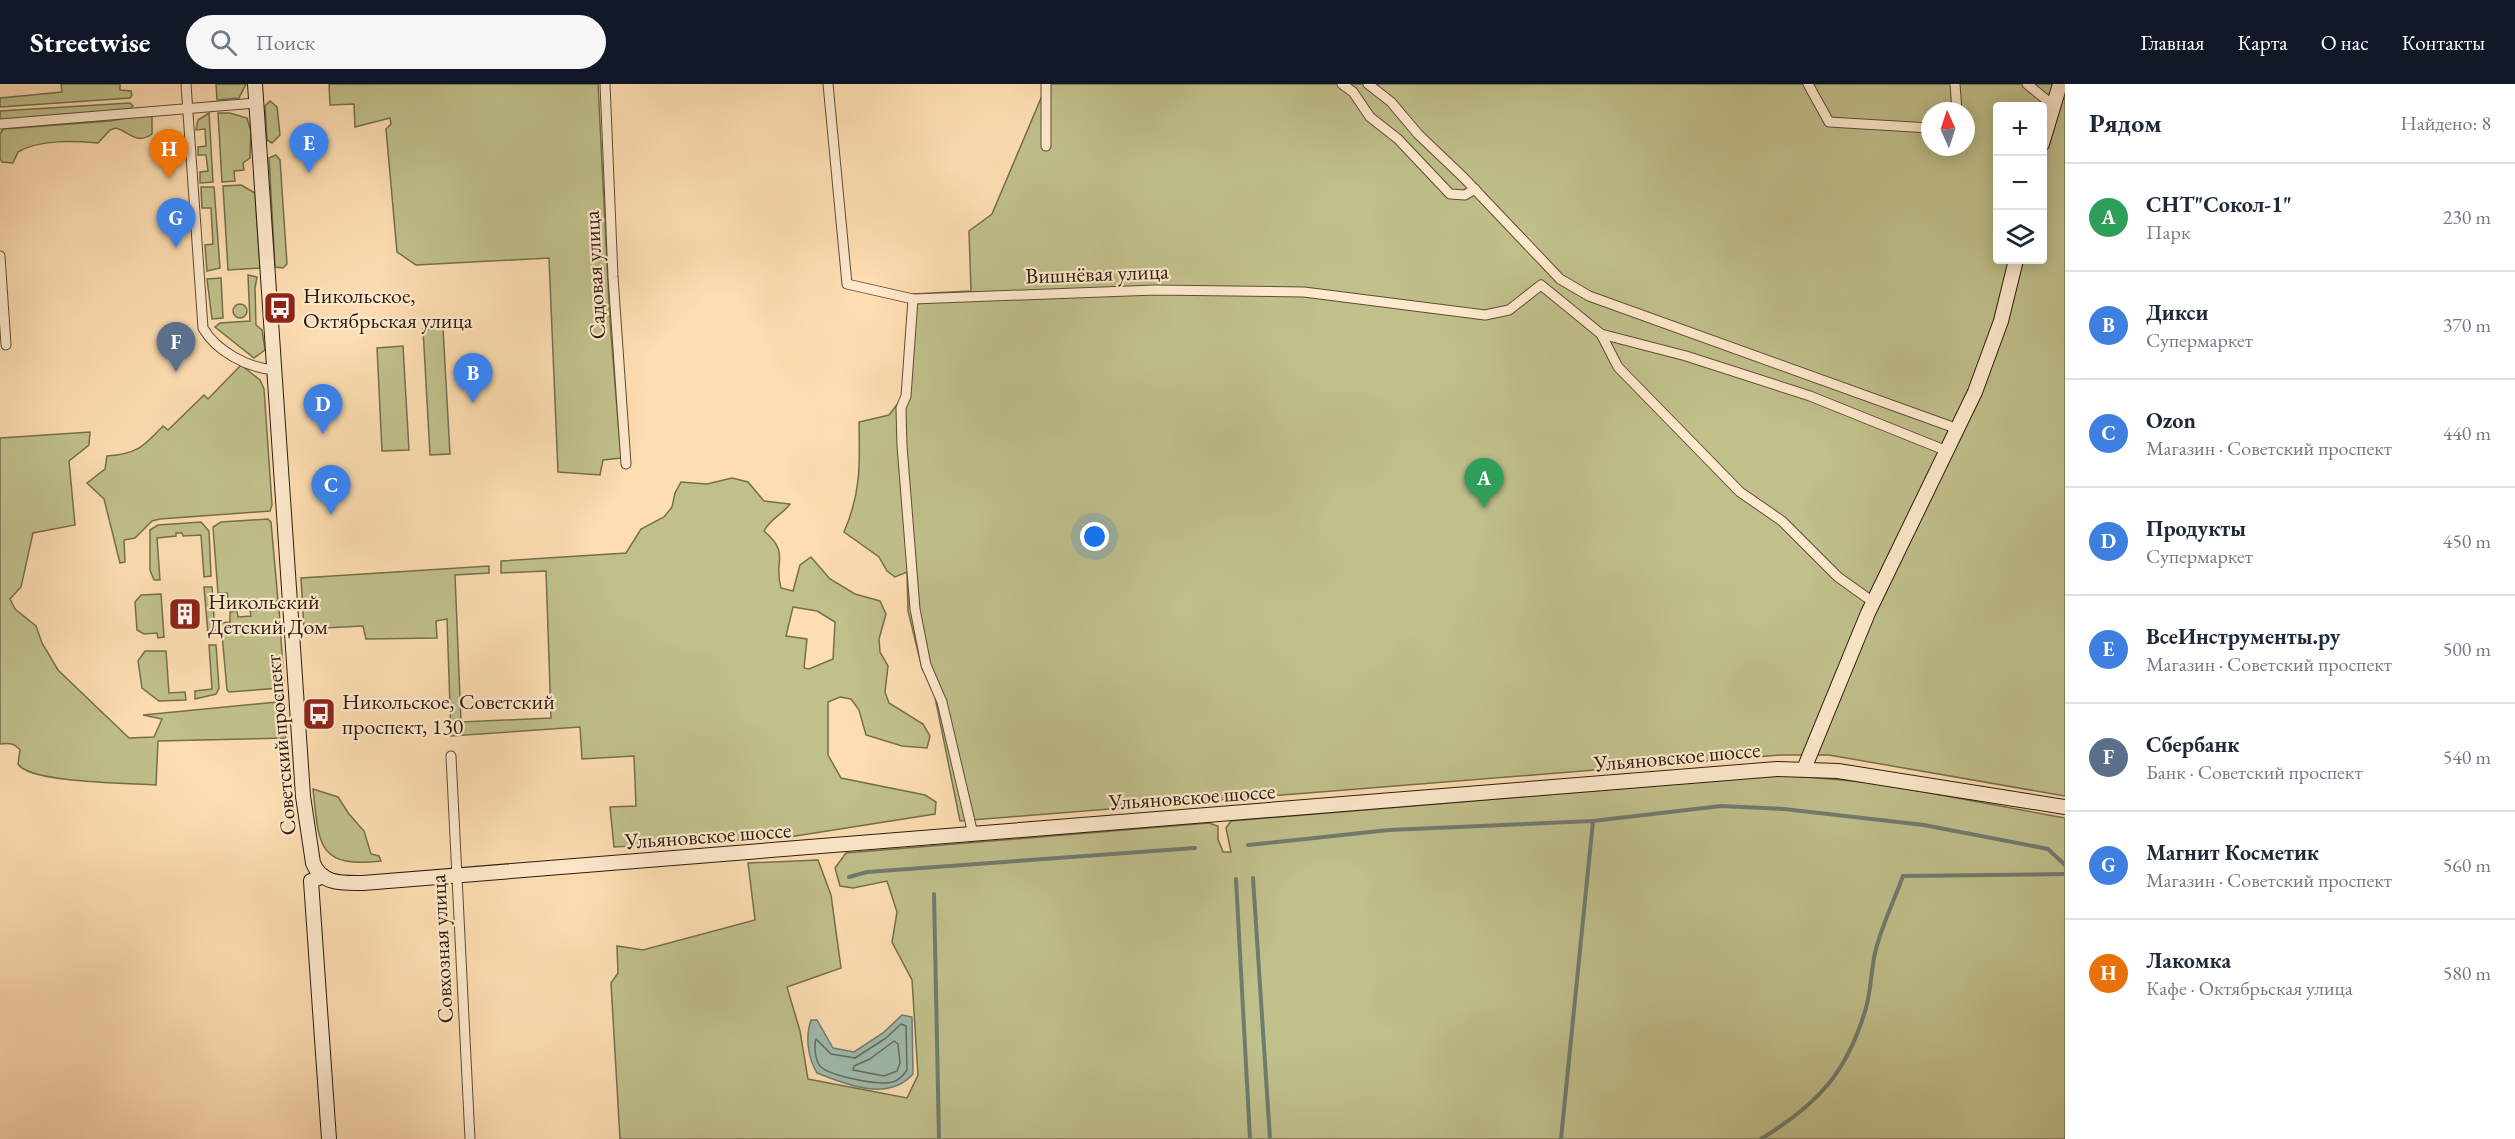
<!DOCTYPE html>
<html lang="ru">
<meta charset="utf-8">
<style>
body{margin:0;font-family:"EB Garamond",serif;background:#f6f6f7;color:#1f2937}
.controls{position:absolute;right:18px;top:18px;display:grid;overflow:hidden;border-radius:6px;box-shadow:0 3px 15px #0003}
.controls button{width:54px;height:54px;display:grid;place-items:center;padding:0;border:0;border-bottom:2px solid #e0e1e3;background:#fff;color:#1f2937;font:30px sans-serif}
.compass{position:absolute;left:1921px;top:18px;width:54px;height:54px;border-radius:50%;background:#fff;box-shadow:0 3px 15px #0003;rotate:357deg}
.you{position:absolute;left:1095px;top:453px;width:21px;height:21px;margin:-15px;border:4px solid #fff;border-radius:50%;background:#1a73e8;box-shadow:0 0 0 9px #1a73e833}
.badge{display:grid;place-items:center;width:39px;height:39px;border-radius:50%;background:#111827;color:#fff;font-size:20px;font-weight:700}
.pin{position:absolute;translate:-50% -50px;filter:drop-shadow(0 2px 3px #0008)}
.pin::after{content:'';position:absolute;top:32px;width:21px;height:18px;background:inherit;clip-path:polygon(0 0,100% 0,50% 100%)}
.list{margin:0;padding:0;list-style:none}
h2{display:flex;justify-content:space-between;align-items:center;height:78px;margin:0;padding:0 24px;font-size:26px}
h2 small{font-size:20px;font-weight:400;color:#747a83}
.list li{display:grid;grid-template-columns:39px 1fr auto;gap:18px;align-items:center;box-sizing:border-box;height:108px;padding:0 24px;border-top:2px solid #e0e1e3}
.list b{display:block;font-size:22px;white-space:nowrap}
.list p{margin:0;font-size:20px;white-space:nowrap;color:#747a83}
.list em{font-size:20px;font-style:normal;color:#747a83}
.icon{flex:none;width:33px;height:33px;fill:none;stroke:currentColor;stroke-width:2;stroke-linecap:round;stroke-linejoin:round}
.map{position:relative;flex:none;width:2065px;height:1055px;overflow:hidden}
header{display:flex;align-items:center;gap:36px;box-sizing:border-box;height:84px;padding:0 30px;background:#111827;color:#fff}
header strong{font-size:28px}
nav{display:flex;gap:33px;margin-inline-start:auto;font-size:21px}
.search{width:420px;height:54px;background:#f6f6f7;display:flex;align-items:center;gap:15px;box-sizing:border-box;padding:0 21px;border-radius:33px;color:#747a83;font-size:22px}
main{display:flex}
aside{flex:1;background:#fff}
.map>svg:first-child{display:block}
</style>
<header>
<strong>Streetwise</strong>
<div class="search"><svg class="icon" aria-label="search" viewBox="0 0 24 24"><circle cx="10" cy="10" r="6"/><path d="M15 15l6 6"/></svg>Поиск</div>
<nav><a>Главная</a><a>Карта</a><a>О нас</a><a>Контакты</a></nav>
</header>
<main>
<div class="map">
<svg width="2065" height="1055" viewBox="0 0 2065 1055">
<rect width="100%" height="100%" fill="#fdddb1"/>
<filter id="stains"><feTurbulence type="fractalNoise" baseFrequency=".00333" numOctaves="4"/><feColorMatrix values="0 0 0 0 .2 0 0 0 0 .09 0 0 0 0 .02 0 0 0 .5 -.17"/></filter>
<radialGradient id="worn" r=".72"><stop offset=".6" stop-color="#630" stop-opacity="0"/><stop offset="1" stop-color="#630" stop-opacity=".3"/></radialGradient>
<g fill="#c0c08b" stroke="#766e4c" stroke-width="1.5" fill-rule="evenodd">
<polygon points="61,0 120,0 120,6 131,7 132,11 130,14 0,23 0,14 62,8"/>
<polygon points="216,0 246,0 239,14 217,16"/>
<polygon points="329,0 598,0 610,238 621,374 603,376 600,391 558,388 549,174 416,181 397,168 386,45 391,40 390,34 355,43 354,20 330,21"/>
<path d="M 1047,0 L 2065,0 L 2065,712 L 1829,671 L 1781,671 L 960,737 L 934,608 L 922,584 L 908,527 L 907,488 L 895,493 L 887,487 L 879,473 L 844,448 C 861,409 860,380 859,338 L 889,331 L 906,309 L 914,210 L 971,207 L 969,147 L 992,130 ZM 1998,22 L 2042,22 L 2042,176 L 1998,176 ZM 1930,27 L 1966,27 L 1966,63 L 1930,63 Z"/>
<polygon points="270,17 277,23 280,51 272,59 267,56 265,22"/>
<polygon points="130,19 133,22 130,25 0,37 0,27"/>
<polygon points="209,29 213,98 200,99 200,88 208,87 206,71 198,71 198,63 206,62 205,45 196,46 198,36"/>
<polygon points="218,29 230,29 247,34 251,47 250,74 243,79 244,86 234,87 235,97 222,98"/>
<path d="M 145,31 L 152,33 L 152,50 C 137,61 129,48 116,44 L 110,46 L 98,59 C 74,57 40,55 18,68 L 13,79 L 2,78 L 0,75 L 0,50 L 3,45 L 110,37 Z"/>
<polygon points="276,71 280,76 287,180 283,184 275,183 269,74"/>
<polygon points="241,101 255,109 260,184 228,186 223,102"/>
<polygon points="201,103 214,103 220,184 207,187 205,161 213,160 211,124 202,124"/>
<polygon points="248,191 257,193 255,204 256,241 262,246 265,266 254,274 215,243 220,239 250,237"/>
<polygon points="221,194 223,234 212,235 207,195"/>
<circle cx="240" cy="227" r="7"/>
<polygon points="443,244 450,370 430,371 423,245"/>
<polygon points="403,262 409,366 382,367 377,264"/>
<path d="M 241,281 L 260,296 L 264,305 L 272,421 L 270,427 L 160,435 L 152,437 L 135,454 L 124,456 L 125,478 L 120,479 L 104,415 L 87,399 L 105,385 L 107,372 C 137,370 143,363 163,342 L 168,346 L 204,311 L 208,315 Z"/>
<path d="M 90,348 L 89,361 L 69,377 L 75,441 L 33,449 L 21,503 L 10,515 L 15,525 L 36,542 L 42,559 L 58,586 L 129,654 L 154,653 L 162,635 L 143,631 L 277,618 L 278,612 L 282,612 L 282,627 L 277,628 L 278,639 L 282,640 L 286,654 L 158,657 L 156,701 C 130,699 29,699 18,680 L 20,666 C 14,659 10,659 0,660 L 0,354 Z"/>
<path d="M 732,394 L 748,398 L 764,417 L 790,420 C 782,431 771,434 764,447 C 791,470 773,476 781,504 L 793,507 L 800,481 L 811,473 L 830,495 L 855,510 L 880,517 L 886,530 L 879,555 L 880,568 L 888,582 L 885,608 L 889,619 L 923,640 L 930,652 L 927,664 L 902,662 L 866,651 L 859,626 L 851,615 L 840,613 L 828,618 L 828,671 L 841,694 L 925,711 L 936,718 L 935,730 L 789,753 L 614,763 L 610,723 L 636,722 L 634,672 L 582,675 L 580,643 L 451,652 L 447,535 L 436,537 L 437,554 L 366,555 L 363,542 L 304,545 L 301,494 L 489,482 L 489,489 L 455,491 L 461,638 L 551,634 L 546,487 L 501,489 L 501,477 L 626,469 L 641,445 L 664,433 L 672,423 L 675,409 L 681,398 L 707,400 ZM 793,523 L 817,527 L 835,538 L 833,575 L 809,585 L 804,584 L 807,555 L 786,552 Z"/>
<polygon points="268,435 271,438 278,517 250,518 249,515 229,519 227,509 218,509 213,443 221,438"/>
<polygon points="201,438 209,447 211,492 204,493 201,451 183,452 182,449 176,449 176,452 157,454 160,496 154,496 150,486 150,446 158,441"/>
<polygon points="204,503 212,503 215,549 208,550"/>
<polygon points="161,510 164,553 158,554 157,549 144,550 137,546 135,518 141,511"/>
<polygon points="279,524 284,600 282,604 229,608 227,606 221,539 230,538 230,528 237,527 238,533 251,532 250,527"/>
<polygon points="209,561 216,561 219,604 216,610 195,615 195,607 212,605"/>
<polygon points="145,567 166,567 169,609 185,608 186,616 159,617 142,604 138,577"/>
<polygon points="1783,691 1876,699 2065,734 2065,1055 620,1055 611,899 618,889 617,862 643,866 755,836 748,779 818,776 831,811 841,884 787,903 800,947 808,995 907,1014 918,991 912,896 892,858 897,828 887,797 853,804 840,802 835,784 846,769 1209,739 1218,742 1218,755 1223,768 1231,768 1226,744 1231,737"/>
<path d="M 313,705 L 338,713 L 349,730 L 364,747 L 371,770 L 379,772 L 381,777 C 316,785 319,758 313,705 Z"/>
</g>
<path fill="#9fbbaf" stroke="#717b6f" stroke-width="1.5" d="M 902,931 L 912,933 L 913,990 C 888,1018 847,1001 817,989 C 808,974 805,953 811,936 L 817,936 L 833,964 L 854,968 L 883,949 Z"/>
<g fill="none" stroke-linecap="round" stroke-linejoin="round">
<g stroke="#656b5e" stroke-width="1.5">
<path d="M 901,940 L 906,942 L 907,986 C 903,992 899,996 893,998 C 880,1002 829,992 820,982 C 815,976 814,961 816,955 L 831,970 L 855,974 L 886,954 Z"/>
<polygon points="894,957 898,960 900,979 897,987 884,992 853,986 854,982 870,975"/>
</g>
<g stroke="#717b6f" stroke-width="4">
<polyline points="1248,761 1389,746 1593,737 1721,722 1784,725 1924,741 2048,765 2065,781"/>
<polyline points="849,793 867,788 1195,764"/>
<polyline points="1253,794 1270,1055"/>
<polyline points="1236,795 1250,1055"/>
<polyline points="934,810 939,1055"/>
<polyline points="1561,1055 1593,737"/>
<path d="M 1761,1055 C 1818,1020 1847,989 1866,924 C 1871,906 1871,887 1875,869 C 1881,843 1894,817 1903,792 L 2065,790"/>
</g>
<defs>
<g id="street">
<path d="M 186,0 L 203,244 C 216,267 249,285 276,286"/>
<polyline points="605,0 613,193 626,380"/>
<polyline points="828,0 847,200 913,215 1155,206 1304,208 1485,231 1509,226 1541,201 1601,250 1618,283 1740,408 1782,437 1838,493 1873,518"/>
<polyline points="1046,0 1046,62"/>
<polyline points="1342,0 1353,8 1370,33 1398,55 1450,110 1465,111 1475,105"/>
<polyline points="1368,0 1391,18 1418,50 1464,94 1560,195 1589,212 1958,345"/>
<polyline points="1808,0 1829,38 1930,44"/>
<polyline points="1955,0 1957,27"/>
<polyline points="2027,0 2054,22"/>
<polyline points="0,40 256,19"/>
<polyline points="0,172 6,261"/>
<polyline points="913,215 906,312 901,324 902,362 915,525 926,581 942,618 973,750"/>
<polyline points="1601,250 1686,272 1810,312 1947,367"/>
<polyline points="451,672 470,1055"/>
</g>
<g id="secondary">
<path d="M 255,0 L 303,712 L 313,779 C 322,801 343,799 363,799 L 1777,685 L 1838,687 L 2065,723"/>
<polyline points="2042,60 2060,0"/>
<polyline points="1804,685 1868,529 1975,308 2001,237 2016,176"/>
<polyline points="323,792 311,797 329,1055"/>
</g>
</defs>
<use href="#street" stroke="#604c37" stroke-width="11"/>
<use href="#secondary" stroke="#2b1b0e" stroke-width="16"/>
<use href="#street" stroke="#fee9cc" stroke-width="9"/>
<use href="#secondary" stroke="#fee9cc" stroke-width="14"/>
</g>
<defs>
<symbol id="bus-square" viewBox="-11 -11 22 22"><rect x="-9" y="-9" width="18" height="18" rx="4" fill="#8f2418" stroke="#fee9cc"/><path d="M-5-6H5V4H4V6H2V4H-2V6H-4V4H-5ZM-3.5-4V0h7V-4ZM-3.5 1.2v1.5H-2V1.2ZM2 1.2v1.5H3.5V1.2Z" fill="#fff"/></symbol>
<symbol id="building-square" viewBox="-11 -11 22 22"><rect x="-9" y="-9" width="18" height="18" rx="4" fill="#8f2418" stroke="#fee9cc"/><path d="M-4-6H4V6H1V3H-1V6H-4ZM-2.5-4.3h1.7v1.8h-1.7ZM.8-4.3h1.7v1.8H.8ZM-2.5-1h1.7V.8h-1.7ZM.8-1h1.7V.8H.8Z" fill="#fff"/></symbol>
</defs>
<g fill-rule="evenodd">
<use href="#bus-square" x="261" y="205" width="38" height="38"/>
<use href="#building-square" x="166" y="511" width="38" height="38"/>
<use href="#bus-square" x="300" y="611" width="38" height="38"/>
</g>
<g text-anchor="middle" stroke-width="4.5" stroke-linejoin="round" paint-order="stroke">
<g font-size="22" fill="#2b1b0e" stroke="#fee9cc">
<text transform="translate(1097 189) rotate(-2)" y="8">Вишнёвая улица</text>
<text transform="translate(594 191) rotate(-93)" y="8">Садовая улица</text>
<text transform="translate(280 661) rotate(-95)" y="8">Советский проспект</text>
<text transform="translate(1677 672) rotate(-5)" y="8">Ульяновское шоссе</text>
<text transform="translate(1192 712) rotate(-4)" y="8">Ульяновское шоссе</text>
<text transform="translate(708 751) rotate(-4)" y="8">Ульяновское шоссе</text>
<text transform="translate(441 865) rotate(-93)" y="8">Совхозная улица</text>
</g>
<g font-size="22" fill="#2b1b0e" stroke="#fee9cc" text-anchor="start">
<text x="303" y="219">Никольское,<tspan x="303" dy="25">Октябрьская улица</tspan></text>
<text x="208" y="525">Никольский<tspan x="208" dy="25">Детский Дом</tspan></text>
<text x="342" y="625">Никольское, Советский<tspan x="342" dy="25">проспект, 130</tspan></text>
</g>
</g>
<rect width="100%" height="100%" filter="url(#stains)"/>
<rect width="100%" height="100%" fill="url(#worn)"/>
</svg>
<div class="controls">
<button>+</button>
<button>−</button>
<button><svg class="icon" aria-label="layers" viewBox="0 0 24 24"><path d="M12 4l9 5-9 5-9-5zM3 14l9 5 9-5"/></svg></button>
</div>
<svg class="compass" viewBox="-18 -18 36 36"><path d="M0-13l5 13h-10z" fill="#e53935"/><path d="M0 13l5-13h-10z" fill="#747a83"/></svg>
<div class="you"></div>
<div class="pin badge" style="left:1484px;top:424px;background:#2e9e5b">A</div>
<div class="pin badge" style="left:473px;top:319px;background:#3f7fe0">B</div>
<div class="pin badge" style="left:331px;top:431px;background:#3f7fe0">C</div>
<div class="pin badge" style="left:323px;top:350px;background:#3f7fe0">D</div>
<div class="pin badge" style="left:309px;top:89px;background:#3f7fe0">E</div>
<div class="pin badge" style="left:176px;top:288px;background:#5c6f8a">F</div>
<div class="pin badge" style="left:176px;top:164px;background:#3f7fe0">G</div>
<div class="pin badge" style="left:169px;top:95px;background:#e8710a">H</div>
</div>
<aside>
<h2>Рядом<small>Найдено: 8</small></h2>
<ul class="list">
<li><span class="badge" style="background:#2e9e5b">A</span><div><b>СНТ&quot;Сокол-1&quot;</b><p>Парк</p></div><em>230 m</em></li>
<li><span class="badge" style="background:#3f7fe0">B</span><div><b>Дикси</b><p>Супермаркет</p></div><em>370 m</em></li>
<li><span class="badge" style="background:#3f7fe0">C</span><div><b>Ozon</b><p>Магазин · Советский проспект</p></div><em>440 m</em></li>
<li><span class="badge" style="background:#3f7fe0">D</span><div><b>Продукты</b><p>Супермаркет</p></div><em>450 m</em></li>
<li><span class="badge" style="background:#3f7fe0">E</span><div><b>ВсеИнструменты.ру</b><p>Магазин · Советский проспект</p></div><em>500 m</em></li>
<li><span class="badge" style="background:#5c6f8a">F</span><div><b>Сбербанк</b><p>Банк · Советский проспект</p></div><em>540 m</em></li>
<li><span class="badge" style="background:#3f7fe0">G</span><div><b>Магнит Косметик</b><p>Магазин · Советский проспект</p></div><em>560 m</em></li>
<li><span class="badge" style="background:#e8710a">H</span><div><b>Лакомка</b><p>Кафе · Октябрьская улица</p></div><em>580 m</em></li>
</ul>
</aside>
</main>
